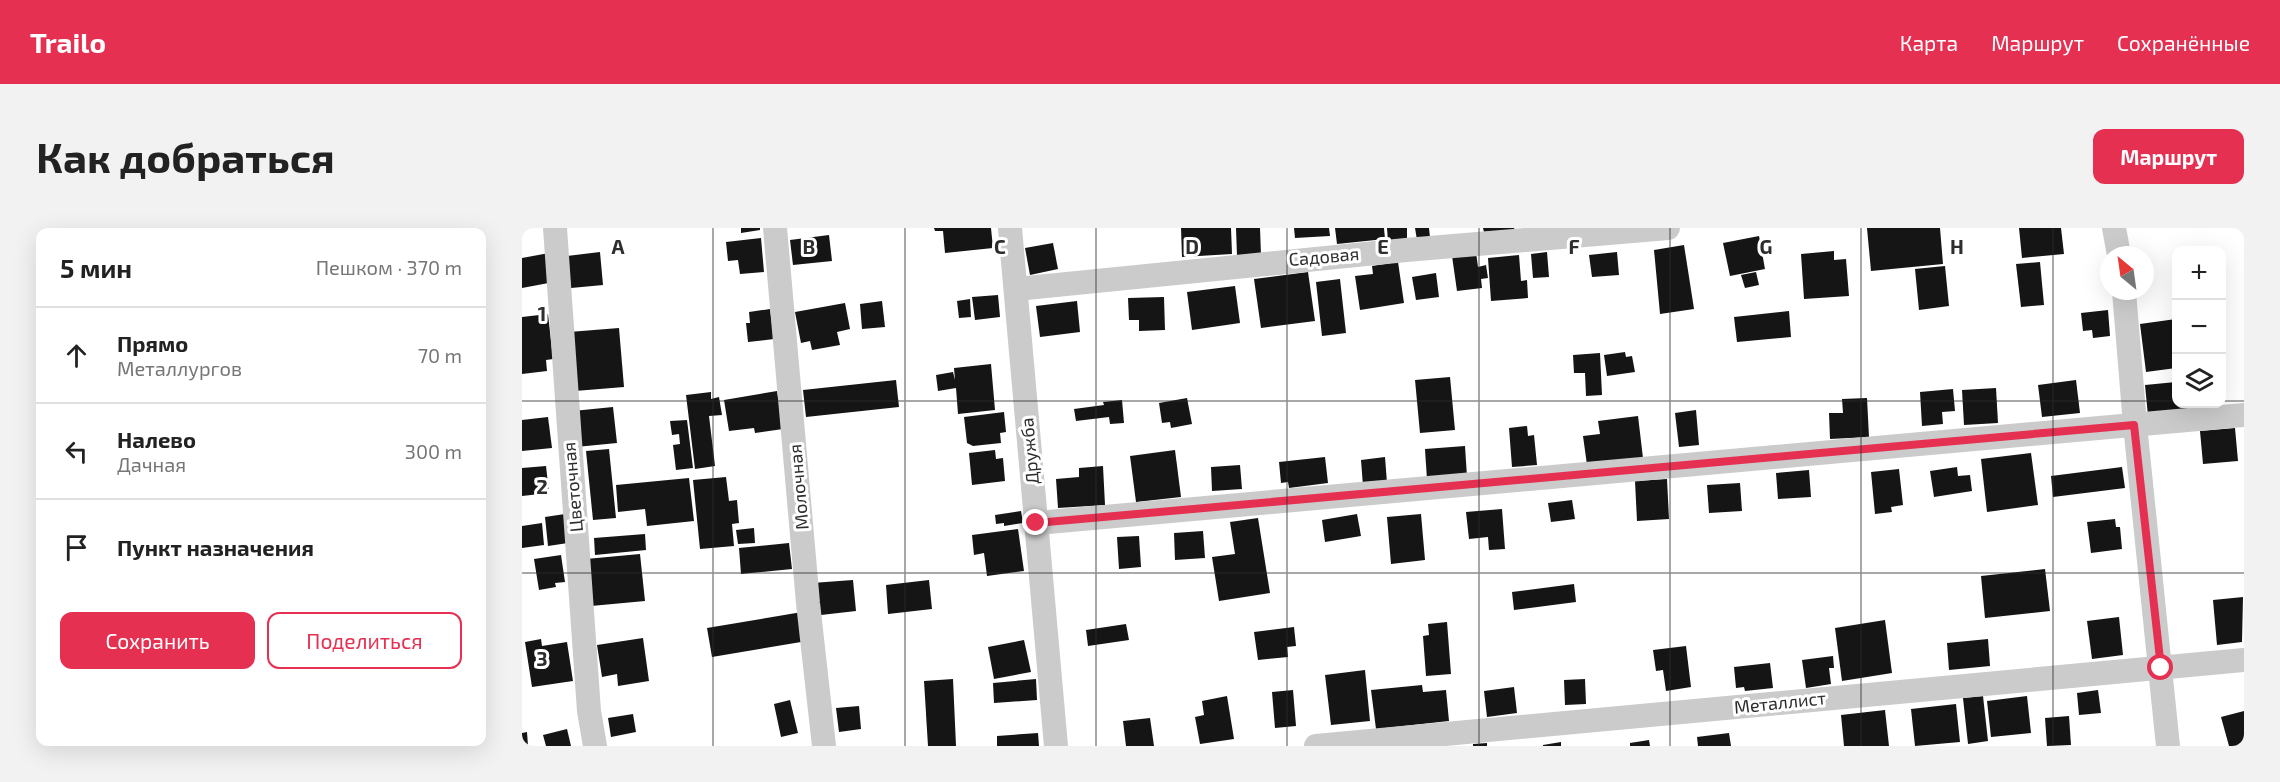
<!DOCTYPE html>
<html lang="ru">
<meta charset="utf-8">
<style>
body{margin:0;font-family:"Exo 2",sans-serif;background:#f2f2f2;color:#222}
.controls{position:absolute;right:18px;top:18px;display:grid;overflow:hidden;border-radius:12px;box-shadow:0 6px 24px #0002}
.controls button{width:54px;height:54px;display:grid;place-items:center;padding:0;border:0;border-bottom:2px solid #e0e0e0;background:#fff;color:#222;font:30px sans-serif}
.compass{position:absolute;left:1578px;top:18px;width:54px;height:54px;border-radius:50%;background:#fff;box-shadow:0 6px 24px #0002;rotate:331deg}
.stop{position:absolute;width:18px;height:18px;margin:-14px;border:4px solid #e63052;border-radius:50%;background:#fff}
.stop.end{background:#e63052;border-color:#fff;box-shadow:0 2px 6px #0008}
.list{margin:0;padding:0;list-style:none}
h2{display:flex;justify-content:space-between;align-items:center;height:78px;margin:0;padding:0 24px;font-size:26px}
h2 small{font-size:20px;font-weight:400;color:#767676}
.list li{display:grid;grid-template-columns:39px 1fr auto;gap:18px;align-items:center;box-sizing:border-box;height:96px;padding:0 24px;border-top:2px solid #e0e0e0}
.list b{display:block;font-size:22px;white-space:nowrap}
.list p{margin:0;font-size:20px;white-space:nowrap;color:#767676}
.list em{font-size:20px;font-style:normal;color:#767676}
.actions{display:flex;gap:12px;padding:18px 24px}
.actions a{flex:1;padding:14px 0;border:2px solid #e63052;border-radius:12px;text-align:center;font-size:21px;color:#e63052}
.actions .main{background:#e63052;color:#fff}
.icon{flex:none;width:33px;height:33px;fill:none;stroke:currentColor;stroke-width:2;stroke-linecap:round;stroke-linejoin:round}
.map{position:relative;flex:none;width:1722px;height:518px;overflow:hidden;border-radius:12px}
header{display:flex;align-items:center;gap:36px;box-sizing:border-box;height:84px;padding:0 30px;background:#e63052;color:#fff}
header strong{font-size:28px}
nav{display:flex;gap:33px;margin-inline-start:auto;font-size:21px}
.intro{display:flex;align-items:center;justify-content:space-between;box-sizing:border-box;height:144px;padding:0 36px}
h1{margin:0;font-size:42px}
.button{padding:15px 27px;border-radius:12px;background:#e63052;color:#fff;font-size:21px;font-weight:700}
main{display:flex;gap:36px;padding:0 36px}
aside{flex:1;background:#fff;border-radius:12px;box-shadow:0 6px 24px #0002}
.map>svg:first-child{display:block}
</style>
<header>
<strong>Trailo</strong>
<nav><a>Карта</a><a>Маршрут</a><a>Сохранённые</a></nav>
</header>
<div class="intro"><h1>Как добраться</h1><a class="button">Маршрут</a></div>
<main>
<aside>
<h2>5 мин<small>Пешком · 370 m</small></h2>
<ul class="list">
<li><svg class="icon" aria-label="ahead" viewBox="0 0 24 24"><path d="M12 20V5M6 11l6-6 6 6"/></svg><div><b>Прямо</b><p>Металлургов</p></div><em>70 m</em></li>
<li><svg class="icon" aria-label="left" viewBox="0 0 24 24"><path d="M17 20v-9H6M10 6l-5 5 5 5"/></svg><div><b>Налево</b><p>Дачная</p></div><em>300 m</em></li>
<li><svg class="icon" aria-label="arrive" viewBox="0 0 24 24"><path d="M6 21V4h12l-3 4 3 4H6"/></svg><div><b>Пункт назначения</b></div></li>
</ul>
<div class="actions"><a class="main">Сохранить</a><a>Поделиться</a></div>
</aside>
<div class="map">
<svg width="1722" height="518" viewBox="0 0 1722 518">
<rect width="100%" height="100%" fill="#fff"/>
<g fill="#151515">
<polygon points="219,0 238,0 238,2 219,5"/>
<polygon points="412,0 469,0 471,20 423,25 421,3 413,3"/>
<polygon points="659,0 709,0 710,26 660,29"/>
<polygon points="714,0 738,0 739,27 715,28"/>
<polygon points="772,0 807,0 808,8 773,10"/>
<polygon points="813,0 862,0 863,11 815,16"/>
<polygon points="865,0 885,0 885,13 866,14"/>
<polygon points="893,0 907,0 908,10 895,12"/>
<polygon points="961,0 992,0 993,2 962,4"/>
<polygon points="1345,0 1418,0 1421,36 1349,43"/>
<polygon points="1497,0 1539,0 1542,26 1500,30"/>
<polygon points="307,7 310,33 271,37 268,12"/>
<polygon points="1237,8 1243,41 1208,48 1201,15"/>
<polygon points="239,10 242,44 218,46 216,32 206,33 204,14"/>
<polygon points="531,15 536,41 508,47 503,20"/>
<polygon points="1162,17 1172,81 1138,86 1132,22"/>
<polygon points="1312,23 1312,32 1324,31 1327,68 1282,71 1279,26"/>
<polygon points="78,24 81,57 49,60 45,28"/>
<polygon points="954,24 956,39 964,37 966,50 959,51 960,60 935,63 930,28"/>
<polygon points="1025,24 1027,49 1011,50 1009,26"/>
<polygon points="1095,24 1097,47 1070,49 1067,27"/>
<polygon points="27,25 32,54 0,60 0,30"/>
<polygon points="997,27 999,53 1005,52 1006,70 969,73 966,30"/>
<polygon points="876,34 882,75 838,82 833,48 851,46 850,38"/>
<polygon points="1518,34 1522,77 1499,79 1494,36"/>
<polygon points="1423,38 1427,78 1397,82 1393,41"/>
<polygon points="786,44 793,93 739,100 732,51"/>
<polygon points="1234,44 1237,57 1223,60 1219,47"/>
<polygon points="914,45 917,69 894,72 890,49"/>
<polygon points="818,51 824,105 800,108 794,54"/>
<polygon points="713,58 718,95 670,102 665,64"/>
<polygon points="476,67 478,89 453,92 450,69"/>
<polygon points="642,69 643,102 617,103 617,92 607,92 606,70"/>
<polygon points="448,71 449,89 437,90 435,73"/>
<polygon points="360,73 363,99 340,101 338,76"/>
<polygon points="555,73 558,104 518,109 514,78"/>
<polygon points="323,75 328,101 315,104 318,117 290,122 288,113 279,115 273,84"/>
<polygon points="248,81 252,111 226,114 224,95 228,95 227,84"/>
<polygon points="1586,82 1588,108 1571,110 1570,102 1561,103 1559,85"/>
<polygon points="1267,83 1269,109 1215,114 1212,89"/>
<polygon points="26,86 31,131 24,132 25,143 0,146 0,89"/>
<polygon points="1654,91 1654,140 1624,144 1618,96"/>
<polygon points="97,100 102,159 53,163 47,104"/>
<polygon points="1103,124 1104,129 1110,128 1113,144 1085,148 1082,127"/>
<polygon points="1078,125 1080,167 1064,168 1063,145 1052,145 1051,127"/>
<polygon points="469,136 473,182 436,186 434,160 416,163 414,147 431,144 433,152 432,140"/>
<polygon points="928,149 933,202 898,205 893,152"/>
<polygon points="374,152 377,179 284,189 281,162"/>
<polygon points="1554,152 1558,185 1520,189 1516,157"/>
<polygon points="1654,154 1654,176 1690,176 1691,182 1626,188 1623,157"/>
<polygon points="1474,160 1476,195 1442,197 1440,162"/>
<polygon points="1431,161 1433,183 1420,184 1421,196 1400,198 1398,164"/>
<polygon points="255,163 261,201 233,205 232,200 207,203 202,172"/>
<polygon points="189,164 189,171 197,169 200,187 187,188 193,238 173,241 164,167"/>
<polygon points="665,170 670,196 649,200 648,194 640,195 637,175"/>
<polygon points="1345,170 1347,209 1308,211 1307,185 1321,185 1320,171"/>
<polygon points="600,172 602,195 588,196 587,189 554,193 552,181 582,177 581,174"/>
<polygon points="91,179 95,215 54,219 51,183"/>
<polygon points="1174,182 1177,217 1157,219 1153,185"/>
<polygon points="482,184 484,204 478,205 479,215 451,218 445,215 442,189"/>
<polygon points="1116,188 1121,230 1065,237 1061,208 1078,206 1076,193"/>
<polygon points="26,189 30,220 0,223 0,192"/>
<polygon points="165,192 171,240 154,242 151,217 158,216 157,206 150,207 148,193"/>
<polygon points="1005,198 1006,208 1012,207 1015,237 990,239 987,200"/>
<polygon points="1713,200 1716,233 1681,236 1678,203"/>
<polygon points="943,218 945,249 905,252 903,221"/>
<polygon points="87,221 94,290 71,292 64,223"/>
<polygon points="473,222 474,231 481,230 483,253 450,257 447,225"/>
<polygon points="653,222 659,269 614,274 608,228"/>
<polygon points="1509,225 1516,277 1465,284 1459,231"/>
<polygon points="803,229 806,255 767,260 766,254 759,255 757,234"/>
<polygon points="863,229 865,255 841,258 839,232"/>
<polygon points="718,237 720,261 690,263 689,239"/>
<polygon points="24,238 27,265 0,268 0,240"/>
<polygon points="581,238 583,277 536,280 534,251 557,249 557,240"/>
<polygon points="1435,239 1436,248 1448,247 1450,263 1412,269 1408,243"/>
<polygon points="1600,239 1603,260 1531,269 1529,248"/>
<polygon points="1377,241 1381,277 1369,279 1370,284 1353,286 1349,244"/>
<polygon points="1287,242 1289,269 1256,271 1254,245"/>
<polygon points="204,249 207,273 215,272 217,295 210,296 212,318 178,321 171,252"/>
<polygon points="167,250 172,293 125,298 123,281 96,284 94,257"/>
<polygon points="1145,251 1147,291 1115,293 1113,253"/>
<polygon points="1218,255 1220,283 1187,285 1185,257"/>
<polygon points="1050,272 1053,291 1029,294 1026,275"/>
<polygon points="980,281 983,321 967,322 966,309 947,311 944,284"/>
<polygon points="499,283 501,295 482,298 482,295 474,296 473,287"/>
<polygon points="43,286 46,315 26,318 23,289"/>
<polygon points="835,286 839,308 803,314 800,292"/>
<polygon points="899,286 903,332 869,336 865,289"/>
<polygon points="736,290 748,365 697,373 690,329 713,326 708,294"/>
<polygon points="1593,291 1594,299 1598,299 1600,321 1569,325 1565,294"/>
<polygon points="20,295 22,317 0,320 0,298"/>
<polygon points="232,300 233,315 216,316 214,302"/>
<polygon points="496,301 502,343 465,348 462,325 452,327 450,307"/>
<polygon points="681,303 683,330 653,332 652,305"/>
<polygon points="123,306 124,322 73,327 72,310"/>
<polygon points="617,308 619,339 597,341 595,309"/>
<polygon points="267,315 270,341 219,346 217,320"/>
<polygon points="118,326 123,373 69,378 64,331"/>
<polygon points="39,327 43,354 33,355 34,359 17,362 12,331"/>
<polygon points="1523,341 1528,383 1463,390 1459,348"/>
<polygon points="331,352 334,383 299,387 290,355"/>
<polygon points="407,352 410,381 366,386 364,357"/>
<polygon points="1052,356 1054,374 992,382 990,364"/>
<polygon points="1721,369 1720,414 1695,417 1691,372"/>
<polygon points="280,384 285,413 190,429 185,400"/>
<polygon points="1597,389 1601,427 1570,431 1565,393"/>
<polygon points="1363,392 1370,445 1320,453 1313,400"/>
<polygon points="925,394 929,446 904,448 901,408 907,407 906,396"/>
<polygon points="604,396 607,412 566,418 564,402"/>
<polygon points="772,399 774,418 765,419 766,429 736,432 732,404"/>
<polygon points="121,410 127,453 96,458 95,446 80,449 75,417"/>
<polygon points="19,411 20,418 45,414 51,453 10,459 3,414"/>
<polygon points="1466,411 1468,438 1427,442 1425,415"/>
<polygon points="502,412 509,444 472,451 466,419"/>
<polygon points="1164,418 1169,459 1144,463 1141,442 1134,443 1131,422"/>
<polygon points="1311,428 1312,440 1307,440 1309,456 1284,460 1280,432"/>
<polygon points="1248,435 1251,460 1223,463 1222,459 1214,460 1212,439"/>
<polygon points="843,442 848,493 809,497 803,447"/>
<polygon points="431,451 434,518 406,518 402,453"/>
<polygon points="514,451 515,472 472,475 471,455"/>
<polygon points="1063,451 1064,476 1043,477 1042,452"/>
<polygon points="900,457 901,464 924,462 927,493 854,501 849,462"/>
<polygon points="992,459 995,485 965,489 962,463"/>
<polygon points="771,462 774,498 753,500 750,464"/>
<polygon points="1576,462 1579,485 1557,487 1555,465"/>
<polygon points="705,468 712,511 678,516 673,489 682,487 680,473"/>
<polygon points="1461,468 1466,513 1446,516 1441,470"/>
<polygon points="1505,468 1509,505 1469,509 1465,473"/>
<polygon points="268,472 276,505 259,509 252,476"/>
<polygon points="1434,476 1438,514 1393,518 1389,481"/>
<polygon points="337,478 339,501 317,504 314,480"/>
<polygon points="1363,482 1367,518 1322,518 1319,487"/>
<polygon points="1722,483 1722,518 1707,518 1699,489"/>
<polygon points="111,486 114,504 89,509 86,490"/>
<polygon points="1547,488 1549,517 1525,518 1523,490"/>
<polygon points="628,490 632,518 604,518 601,493"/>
<polygon points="45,501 49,518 24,518 21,507"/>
<polygon points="5,504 6,518 0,518 0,505"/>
<polygon points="516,505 517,518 475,518 475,508"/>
<polygon points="1207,505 1209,518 1176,518 1175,509"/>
<polygon points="1127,512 1128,518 1108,518 1108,515"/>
<polygon points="1039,514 1039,518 1021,518 1021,517"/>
<polygon points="965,515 965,518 951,518 951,516"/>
</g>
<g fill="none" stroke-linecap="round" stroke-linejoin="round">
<g stroke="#cbcbcb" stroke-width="24">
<polyline points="33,0 67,483 73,518"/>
<polyline points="253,0 286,375 302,518"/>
<polyline points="488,0 534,518"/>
<polyline points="1592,0 1597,27"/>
<polyline points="494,61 884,22 1146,0"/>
<polyline points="1602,63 1613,197 1646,518"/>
<polyline points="515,295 1722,187"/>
<polyline points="794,518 1722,432"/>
</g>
</g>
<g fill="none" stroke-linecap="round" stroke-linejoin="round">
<polyline stroke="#e63052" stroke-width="8" points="514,295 1612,197 1639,440"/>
</g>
<path fill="none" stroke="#2e2e2e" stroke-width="1.5" stroke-opacity="0.55" d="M 191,0 L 191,518M 383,0 L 383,518M 574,0 L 574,518M 765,0 L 765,518M 957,0 L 957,518M 1148,0 L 1148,518M 1339,0 L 1339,518M 1531,0 L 1531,518M 0,173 L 1654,173M 1700,173 L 1722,173M 0,345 L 1722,345"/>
<g text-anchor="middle" stroke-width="6" stroke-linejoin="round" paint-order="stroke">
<g font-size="18" fill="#2e2e2e" stroke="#fff">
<text transform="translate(802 29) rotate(-5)" y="6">Садовая</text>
<text transform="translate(508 223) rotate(-95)" y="6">Дружба</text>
<text transform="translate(51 259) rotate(-95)" y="6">Цветочная</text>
<text transform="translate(277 259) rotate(-95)" y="6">Молочная</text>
<text transform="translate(1258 475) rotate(-6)" y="6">Металлист</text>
</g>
</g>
<g font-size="20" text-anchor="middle" font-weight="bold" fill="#2e2e2e" stroke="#fff" stroke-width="6" stroke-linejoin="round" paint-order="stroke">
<text x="96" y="26">A</text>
<text x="287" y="26">B</text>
<text x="478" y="26">C</text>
<text x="670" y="26">D</text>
<text x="861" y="26">E</text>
<text x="1052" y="26">F</text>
<text x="1244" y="26">G</text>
<text x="1435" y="26">H</text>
<text x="20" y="93">1</text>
<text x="20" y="266">2</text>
<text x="20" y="438">3</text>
</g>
</svg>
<div class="controls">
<button>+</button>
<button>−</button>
<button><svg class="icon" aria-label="layers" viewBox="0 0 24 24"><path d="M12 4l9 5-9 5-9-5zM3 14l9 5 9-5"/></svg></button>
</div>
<svg class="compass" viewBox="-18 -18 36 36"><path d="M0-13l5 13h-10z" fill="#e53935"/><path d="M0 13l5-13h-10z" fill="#767676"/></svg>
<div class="stop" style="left:1639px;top:440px"></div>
<div class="stop end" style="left:514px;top:295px"></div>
</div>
</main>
